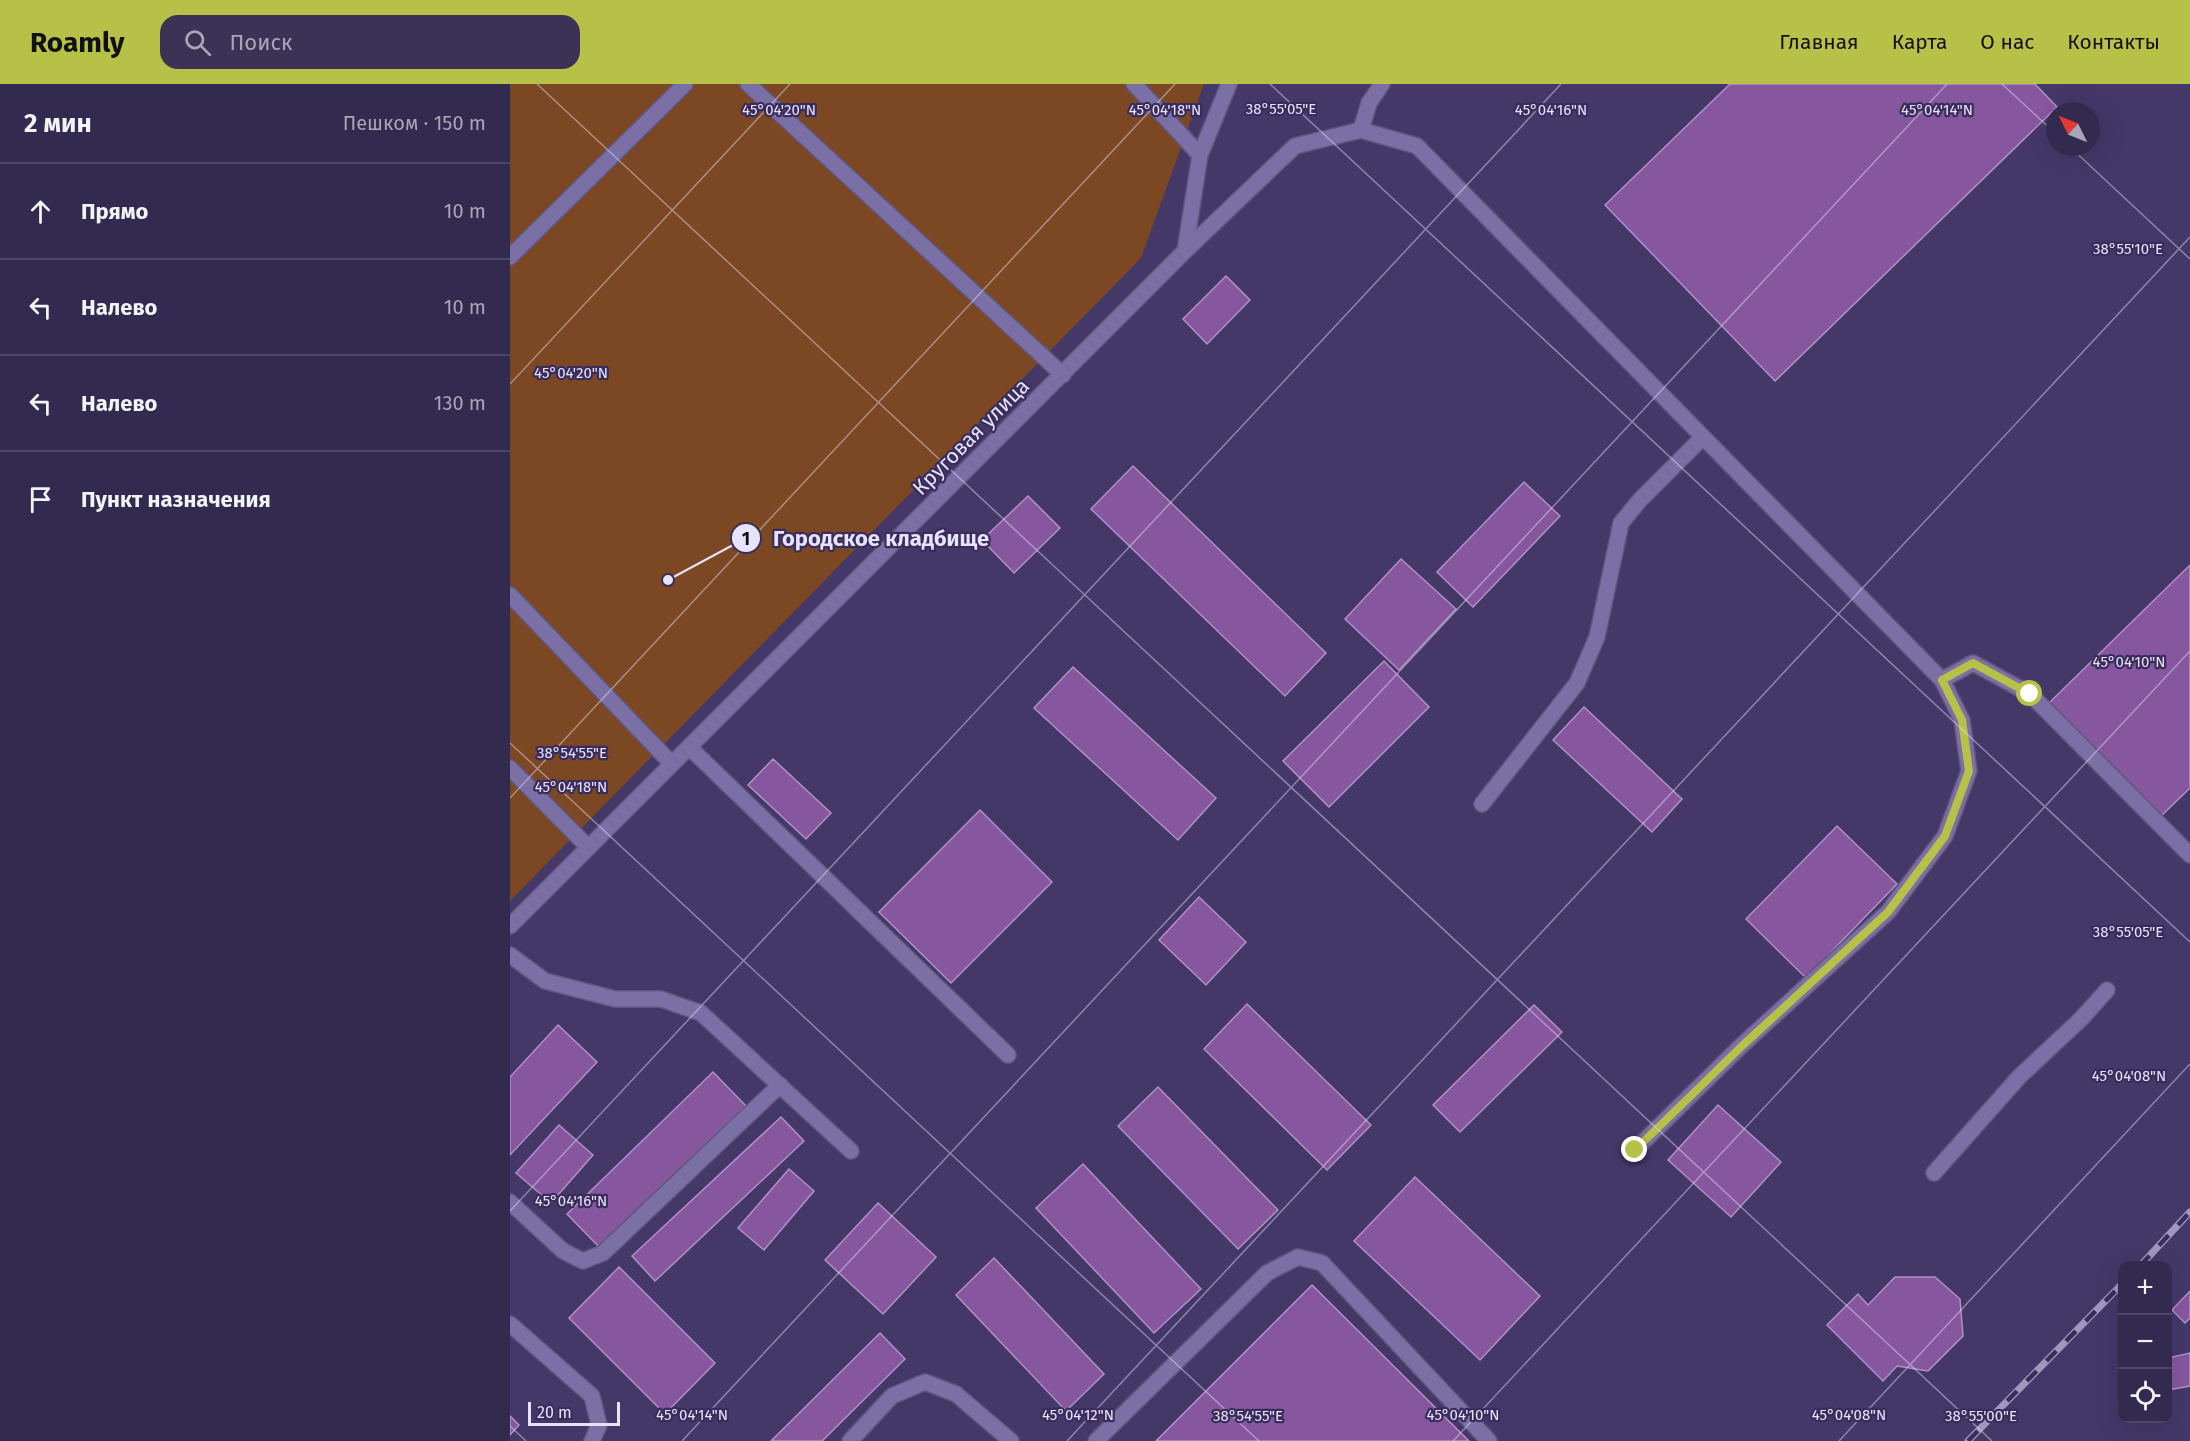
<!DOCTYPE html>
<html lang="ru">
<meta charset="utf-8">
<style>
body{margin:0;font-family:"Fira Sans",sans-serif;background:#3b3256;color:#f1f3f6}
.controls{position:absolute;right:18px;bottom:18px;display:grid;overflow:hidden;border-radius:12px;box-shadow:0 6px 24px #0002}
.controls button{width:54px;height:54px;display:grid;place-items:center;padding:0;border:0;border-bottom:2px solid #4e4666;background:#332a4f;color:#f1f3f6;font:30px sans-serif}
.compass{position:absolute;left:1536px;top:18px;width:54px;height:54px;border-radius:50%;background:#332a4f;box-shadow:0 6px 24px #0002;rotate:313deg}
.scale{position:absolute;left:18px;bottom:15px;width:92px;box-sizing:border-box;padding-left:6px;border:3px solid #e7e3fb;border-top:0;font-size:16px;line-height:21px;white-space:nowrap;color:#e7e3fb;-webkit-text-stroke:4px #3a2d5d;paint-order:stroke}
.stop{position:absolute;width:18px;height:18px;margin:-14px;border:4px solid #b8c147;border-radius:50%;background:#fff}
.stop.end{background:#b8c147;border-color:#fff;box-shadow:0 2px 6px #0008}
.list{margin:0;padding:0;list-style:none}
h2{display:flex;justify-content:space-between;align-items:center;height:78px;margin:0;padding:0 24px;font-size:26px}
h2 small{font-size:20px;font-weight:400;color:#a9a7b7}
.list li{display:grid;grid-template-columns:39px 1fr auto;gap:18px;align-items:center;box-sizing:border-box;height:96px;padding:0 24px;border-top:2px solid #4e4666}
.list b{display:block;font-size:22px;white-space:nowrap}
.list em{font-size:20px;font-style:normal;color:#a9a7b7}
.icon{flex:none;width:33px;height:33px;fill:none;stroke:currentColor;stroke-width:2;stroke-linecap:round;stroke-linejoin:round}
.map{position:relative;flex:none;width:1680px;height:1357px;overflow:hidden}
header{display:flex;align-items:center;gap:36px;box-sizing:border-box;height:84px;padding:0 30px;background:#b8c147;color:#111}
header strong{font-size:28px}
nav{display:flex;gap:33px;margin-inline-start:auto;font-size:21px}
.search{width:420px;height:54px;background:#3b3256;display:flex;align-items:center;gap:15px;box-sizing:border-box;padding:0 21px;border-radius:18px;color:#a9a7b7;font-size:22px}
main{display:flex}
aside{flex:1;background:#332a4f}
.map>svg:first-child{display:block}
</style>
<header>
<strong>Roamly</strong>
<div class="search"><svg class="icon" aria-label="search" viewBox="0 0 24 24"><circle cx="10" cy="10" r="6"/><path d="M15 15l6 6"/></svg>Поиск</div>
<nav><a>Главная</a><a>Карта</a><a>О нас</a><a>Контакты</a></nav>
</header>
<main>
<aside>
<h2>2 мин<small>Пешком · 150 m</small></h2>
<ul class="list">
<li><svg class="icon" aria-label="ahead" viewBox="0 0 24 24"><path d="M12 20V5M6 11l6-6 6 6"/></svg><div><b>Прямо</b></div><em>10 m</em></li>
<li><svg class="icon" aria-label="left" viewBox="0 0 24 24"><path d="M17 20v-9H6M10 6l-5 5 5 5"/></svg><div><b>Налево</b></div><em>10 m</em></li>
<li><svg class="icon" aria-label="left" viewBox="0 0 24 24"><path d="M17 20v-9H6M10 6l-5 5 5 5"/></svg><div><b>Налево</b></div><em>130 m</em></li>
<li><svg class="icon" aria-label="arrive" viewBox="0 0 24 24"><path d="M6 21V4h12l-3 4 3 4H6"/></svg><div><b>Пункт назначения</b></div></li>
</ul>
</aside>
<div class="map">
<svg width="1680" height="1357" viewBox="0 0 1680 1357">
<rect width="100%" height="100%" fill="#443869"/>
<polygon fill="#7c4823" points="0,0 694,0 631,174 0,817"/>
<g fill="#86579f" stroke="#b190c4" stroke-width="1.5">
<polygon points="1220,0 1525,0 1547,23 1265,297 1095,121"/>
<polygon points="716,192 740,216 697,260 673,235"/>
<polygon points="623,382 816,569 775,612 581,425"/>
<polygon points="1014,398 1050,432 963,523 927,488"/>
<polygon points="518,412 550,444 504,489 472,456"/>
<polygon points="891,475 946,525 889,586 835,535"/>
<polygon points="1680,481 1680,704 1649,734 1538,620"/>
<polygon points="874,577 919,623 819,723 773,677"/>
<polygon points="563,583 706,714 668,756 524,624"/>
<polygon points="1074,623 1172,715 1142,748 1043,656"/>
<polygon points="263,675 321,729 296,755 238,701"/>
<polygon points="470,726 542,798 441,899 369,828"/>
<polygon points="1327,742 1387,800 1296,894 1236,835"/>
<polygon points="689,813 736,858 696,901 649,856"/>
<polygon points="737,920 861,1041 817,1086 694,965"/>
<polygon points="1024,921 1052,948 950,1048 923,1021"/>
<polygon points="48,941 87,978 0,1071 0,993"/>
<polygon points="203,988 236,1022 89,1163 57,1130"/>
<polygon points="648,1003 768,1126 728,1165 608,1042"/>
<polygon points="1208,1021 1271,1078 1221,1133 1158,1076"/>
<polygon points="271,1033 294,1057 145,1197 122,1172"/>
<polygon points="49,1041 83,1071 41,1119 6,1089"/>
<polygon points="573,1080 691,1205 644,1249 526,1124"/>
<polygon points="279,1085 304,1107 254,1166 228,1144"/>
<polygon points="905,1093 1030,1212 970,1276 844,1157"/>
<polygon points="368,1119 426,1173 373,1230 315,1176"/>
<polygon points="484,1174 594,1290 556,1327 446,1211"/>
<polygon points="109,1183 205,1279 155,1330 59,1234"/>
<polygon points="1385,1193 1425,1193 1450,1215 1453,1252 1418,1287 1387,1282 1373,1297 1317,1241 1348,1210 1358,1221"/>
<polygon points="802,1201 959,1357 646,1357"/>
<polygon points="1680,1207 1680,1234 1675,1239 1662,1226"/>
<polygon points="370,1249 395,1275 312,1357 261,1357"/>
<polygon points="1680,1269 1680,1302 1658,1306 1658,1274"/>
<polygon points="0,1332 9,1341 0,1351"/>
</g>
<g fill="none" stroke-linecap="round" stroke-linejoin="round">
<defs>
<g id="minor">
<polyline points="238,0 553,291"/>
<polyline points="624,0 690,71"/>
<polyline points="851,46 859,19 872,0"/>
<polyline points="675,167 785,62 851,46 907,62 1432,596 1463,579 1520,610 1680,771"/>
<polyline points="0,173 175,0"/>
<polyline points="0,511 162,680"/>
<polyline points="179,663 498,971"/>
<polyline points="0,684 78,763"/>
<polyline points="972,720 1067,599 1087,553 1111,439 1130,416 1193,353"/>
<polyline points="0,842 675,167 690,71 719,0"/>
<polyline points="0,871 35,897 105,915 151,915 191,929 341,1067"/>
<polyline points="1125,1066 1232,961 1378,828 1435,752 1459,687 1452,636 1432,596"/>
<polyline points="1424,1089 1509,993 1572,934 1597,906"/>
<polyline points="0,1118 53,1167 73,1177 93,1169 270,1001"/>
<polyline points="0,1240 82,1312 89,1341 82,1357"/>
<polyline points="340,1357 382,1312 415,1298 446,1310 501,1357"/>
<polyline points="586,1357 757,1189 788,1173 812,1179 979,1357"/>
</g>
</defs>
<use href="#minor" stroke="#60557d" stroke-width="18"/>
<use href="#minor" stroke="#7b70a5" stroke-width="15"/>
<defs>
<g id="rail">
<polyline points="1630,1182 1680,1128"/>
<polyline points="1458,1357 1612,1200"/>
</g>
</defs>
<use href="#rail" stroke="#a098bb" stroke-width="7"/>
<use href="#rail" stroke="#3a2d5d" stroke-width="4.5" stroke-dasharray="14" stroke-linecap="butt"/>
</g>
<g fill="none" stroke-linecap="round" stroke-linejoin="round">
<polyline stroke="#b8c147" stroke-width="8" points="1125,1066 1233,961 1378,828 1435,752 1459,687 1452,636 1432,596 1463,579 1520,610"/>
</g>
<path fill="none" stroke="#e7e3fb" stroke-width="1.5" stroke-opacity="0.45" d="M 27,0 L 1482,1357M 760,0 L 1680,858M 1492,0 L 1545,49M 1560,63 L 1680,175M 0,300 L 280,0M 0,659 L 749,1357M 0,714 L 665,0M 0,1127 L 1051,0M 0,1342 L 16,1357M 172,1357 L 1437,0M 557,1357 L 1680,153M 943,1357 L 1680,567M 1329,1357 L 1680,980"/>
<g text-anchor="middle" stroke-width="4.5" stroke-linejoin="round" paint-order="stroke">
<g font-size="21" fill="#e7e3fb" stroke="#3a2d5d">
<text transform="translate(461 353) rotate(-45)" y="7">Круговая улица</text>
</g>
</g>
<g font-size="15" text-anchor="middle" fill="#e7e3fb" stroke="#3a2d5d" stroke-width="4.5" stroke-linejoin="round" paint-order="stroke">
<text x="771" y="30">38°55'05"E</text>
<text x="269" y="31">45°04'20"N</text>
<text x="655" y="31">45°04'18"N</text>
<text x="1041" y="31">45°04'16"N</text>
<text x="1427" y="31">45°04'14"N</text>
<text x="1618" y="170">38°55'10"E</text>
<text x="61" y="294">45°04'20"N</text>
<text x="1619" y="583">45°04'10"N</text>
<text x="62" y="674">38°54'55"E</text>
<text x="61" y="708">45°04'18"N</text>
<text x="1618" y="853">38°55'05"E</text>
<text x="1619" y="997">45°04'08"N</text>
<text x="61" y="1122">45°04'16"N</text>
<text x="182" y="1336">45°04'14"N</text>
<text x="568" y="1336">45°04'12"N</text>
<text x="953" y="1336">45°04'10"N</text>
<text x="1339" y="1336">45°04'08"N</text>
<text x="738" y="1337">38°54'55"E</text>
<text x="1471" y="1337">38°55'00"E</text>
</g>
<path fill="none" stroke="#e7e3fb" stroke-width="2" d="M158 496L236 454"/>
<g fill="#e7e3fb" stroke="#3a2d5d" stroke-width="2">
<circle cx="158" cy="496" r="6"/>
<circle cx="236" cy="454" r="15"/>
</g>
<g font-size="18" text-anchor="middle" font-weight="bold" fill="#111">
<text x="236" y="461">1</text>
</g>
<g font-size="22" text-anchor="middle" font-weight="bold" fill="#e7e3fb" stroke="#3a2d5d" stroke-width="4.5" stroke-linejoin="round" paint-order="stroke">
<text x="371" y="462">Городское кладбище</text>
</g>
</svg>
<div class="controls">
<button>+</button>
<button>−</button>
<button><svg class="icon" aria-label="locate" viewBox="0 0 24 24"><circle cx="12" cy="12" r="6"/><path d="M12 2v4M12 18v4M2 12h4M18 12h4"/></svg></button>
</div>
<svg class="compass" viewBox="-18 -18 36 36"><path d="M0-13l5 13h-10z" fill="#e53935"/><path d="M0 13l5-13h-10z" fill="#a9a7b7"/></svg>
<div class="scale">20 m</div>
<div class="stop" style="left:1520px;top:610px"></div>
<div class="stop end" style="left:1125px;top:1066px"></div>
</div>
</main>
